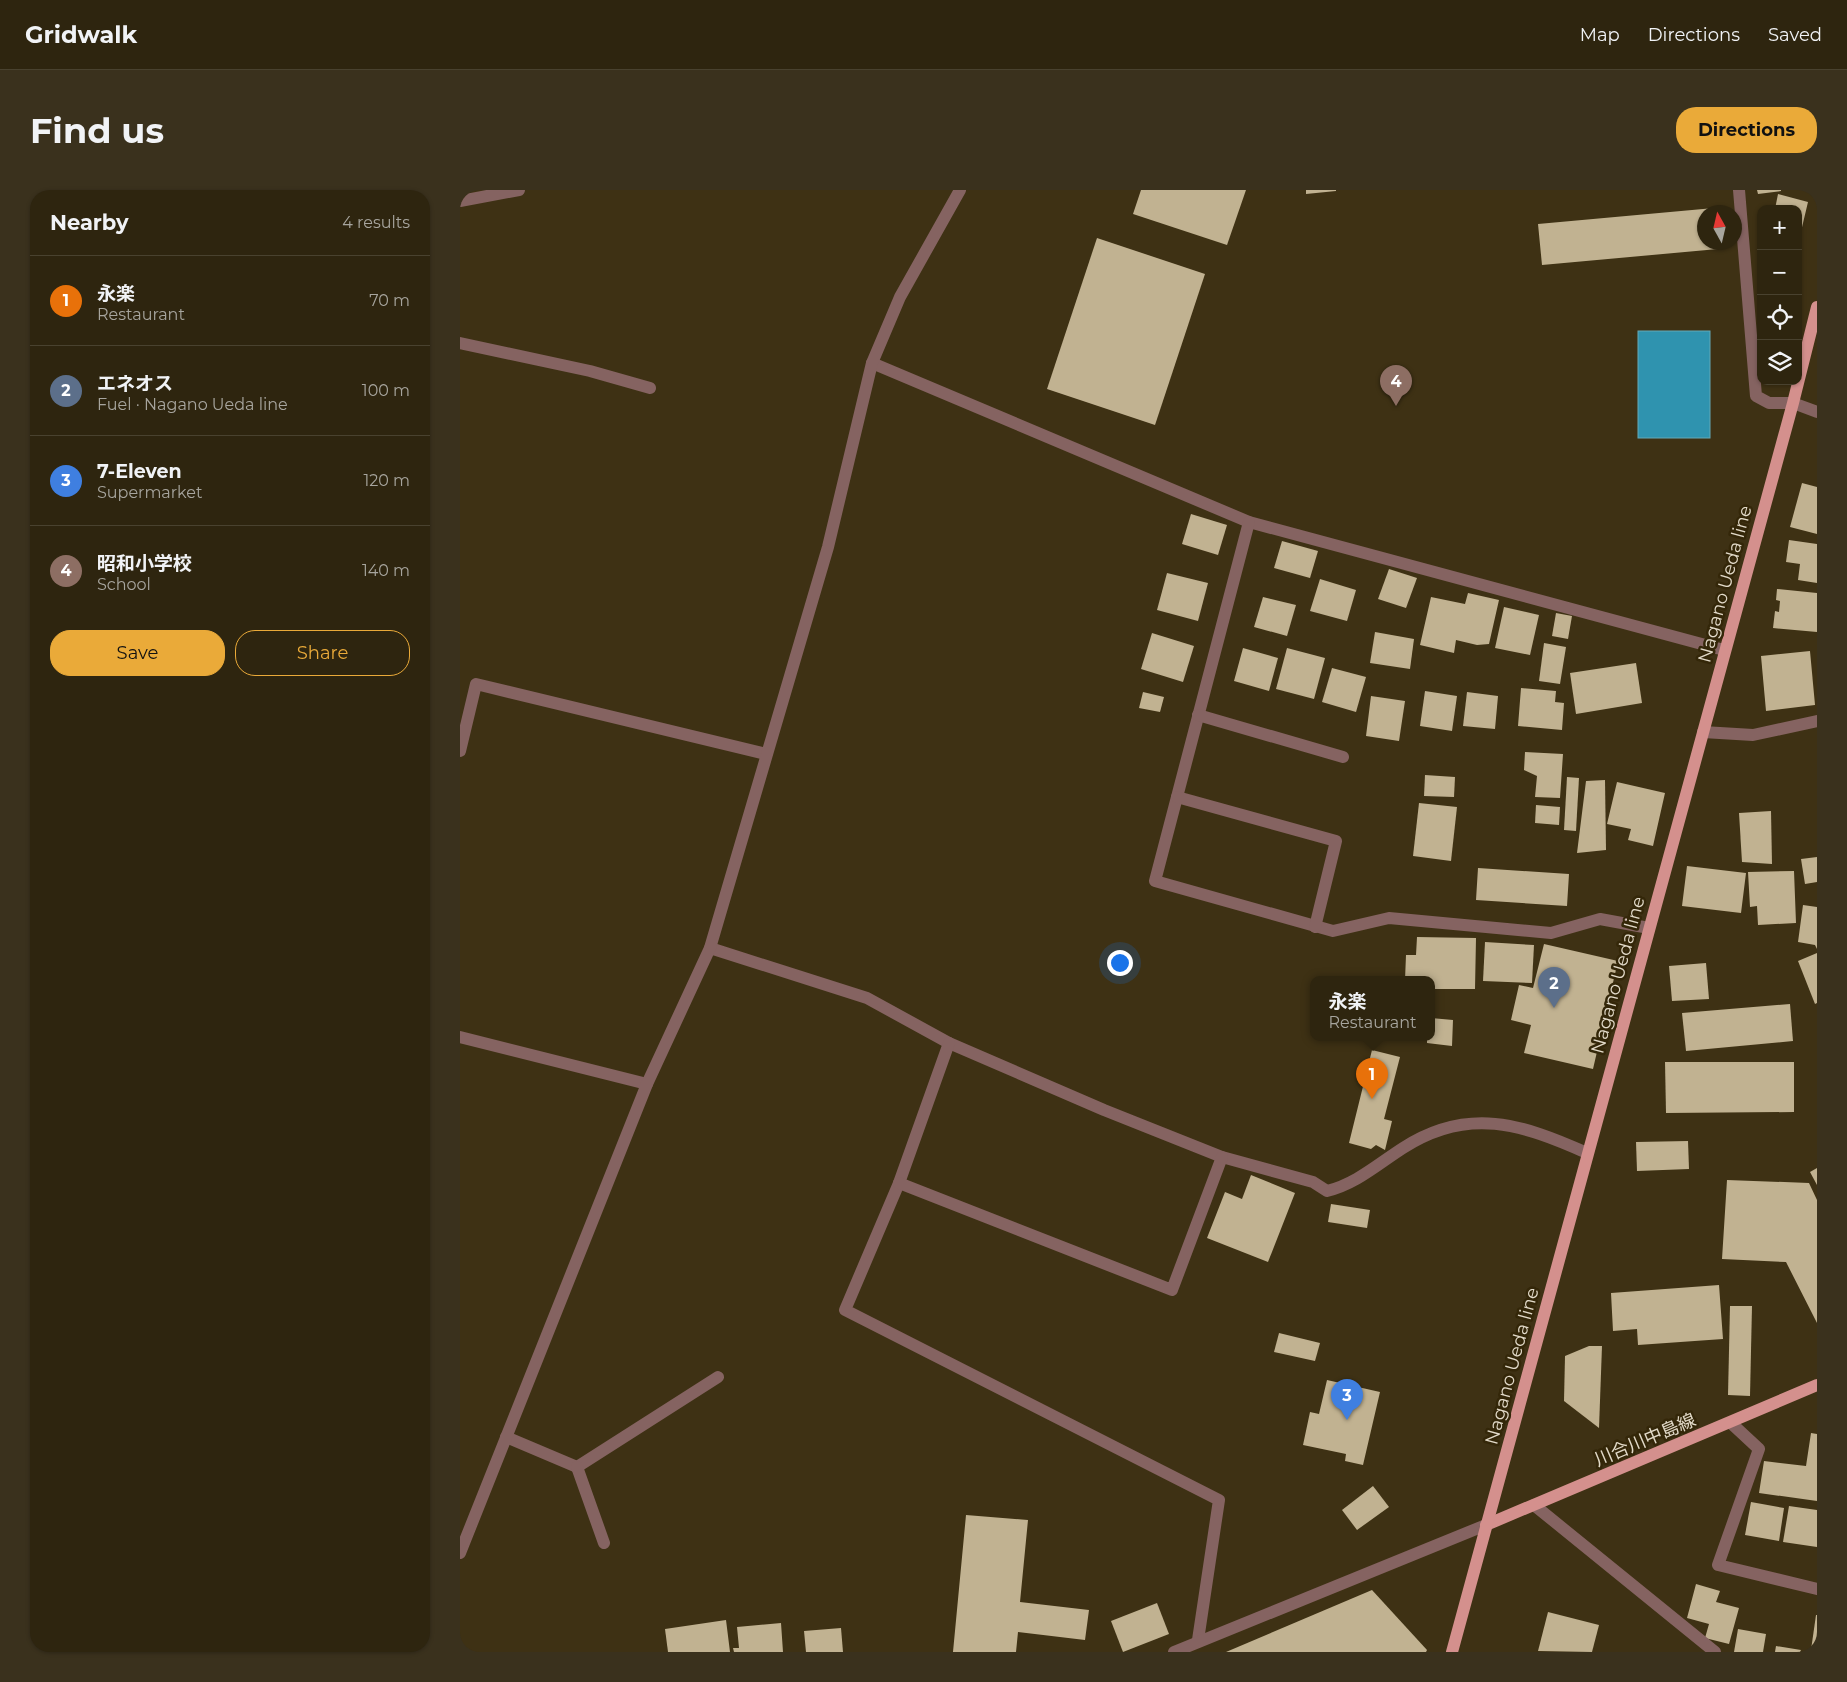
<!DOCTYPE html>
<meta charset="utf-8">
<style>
body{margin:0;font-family:Montserrat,"Noto Sans JP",sans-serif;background:#3a311d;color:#f1f3f6}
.controls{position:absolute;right:15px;top:15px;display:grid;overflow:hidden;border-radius:10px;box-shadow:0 1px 4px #0004}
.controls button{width:45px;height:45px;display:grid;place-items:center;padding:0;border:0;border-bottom:1px solid #49422f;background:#2e250f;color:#f1f3f6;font:25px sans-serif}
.compass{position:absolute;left:1237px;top:15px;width:45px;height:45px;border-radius:50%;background:#2e250f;box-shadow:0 1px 4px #0004;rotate:352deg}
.you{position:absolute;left:659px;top:772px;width:18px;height:18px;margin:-12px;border:4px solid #fff;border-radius:50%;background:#1a73e8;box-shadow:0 0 0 8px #1a73e833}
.badge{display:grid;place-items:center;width:32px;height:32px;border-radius:50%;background:#eaaa39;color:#fff;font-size:16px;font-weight:700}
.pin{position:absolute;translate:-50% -41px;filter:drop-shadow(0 1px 2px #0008)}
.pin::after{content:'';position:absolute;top:26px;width:18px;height:15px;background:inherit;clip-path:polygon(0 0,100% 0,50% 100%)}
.popup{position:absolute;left:850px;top:786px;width:125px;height:65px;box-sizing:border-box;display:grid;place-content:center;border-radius:10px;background:#2e250f;filter:drop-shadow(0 1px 4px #0005);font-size:16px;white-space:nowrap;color:#a7a59e}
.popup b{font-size:19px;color:#f1f3f6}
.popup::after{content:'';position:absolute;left:50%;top:100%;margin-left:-10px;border:10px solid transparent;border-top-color:#2e250f}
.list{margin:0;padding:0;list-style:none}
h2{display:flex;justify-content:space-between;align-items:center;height:65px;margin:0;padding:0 20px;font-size:21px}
h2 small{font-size:16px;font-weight:400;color:#a7a59e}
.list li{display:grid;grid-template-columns:32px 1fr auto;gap:15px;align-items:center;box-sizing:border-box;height:90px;padding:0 20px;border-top:1px solid #49422f}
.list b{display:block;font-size:19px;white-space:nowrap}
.list p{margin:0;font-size:16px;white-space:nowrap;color:#a7a59e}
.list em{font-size:16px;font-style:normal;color:#a7a59e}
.actions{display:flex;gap:10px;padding:15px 20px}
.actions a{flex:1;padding:11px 0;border:1px solid #eaaa39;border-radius:20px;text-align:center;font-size:18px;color:#eaaa39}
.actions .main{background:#eaaa39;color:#111}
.icon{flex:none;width:28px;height:28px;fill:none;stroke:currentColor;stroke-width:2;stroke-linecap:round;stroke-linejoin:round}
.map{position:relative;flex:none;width:1357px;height:1462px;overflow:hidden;border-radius:20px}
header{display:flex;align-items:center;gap:30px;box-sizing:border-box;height:70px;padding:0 25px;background:#2e250f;border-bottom:1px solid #49422f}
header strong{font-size:24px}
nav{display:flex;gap:28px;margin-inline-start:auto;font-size:18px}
.intro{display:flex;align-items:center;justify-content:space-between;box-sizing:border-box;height:120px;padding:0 30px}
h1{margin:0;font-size:35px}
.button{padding:12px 22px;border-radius:20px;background:#eaaa39;color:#111;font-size:18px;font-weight:700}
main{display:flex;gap:30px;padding:0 30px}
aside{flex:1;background:#2e250f;border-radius:20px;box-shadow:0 1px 4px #0004}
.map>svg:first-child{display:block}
</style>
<header>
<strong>Gridwalk</strong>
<nav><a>Map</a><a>Directions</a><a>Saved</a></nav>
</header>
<div class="intro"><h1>Find us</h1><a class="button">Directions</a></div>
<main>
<aside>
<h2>Nearby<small>4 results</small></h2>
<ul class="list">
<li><span class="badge" style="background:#e8710a">1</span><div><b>永楽</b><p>Restaurant</p></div><em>70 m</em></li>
<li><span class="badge" style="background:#5c6f8a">2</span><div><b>エネオス</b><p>Fuel · Nagano Ueda line</p></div><em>100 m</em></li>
<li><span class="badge" style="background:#3f7fe0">3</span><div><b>7-Eleven</b><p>Supermarket</p></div><em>120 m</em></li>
<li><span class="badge" style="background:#8d6e63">4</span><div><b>昭和小学校</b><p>School</p></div><em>140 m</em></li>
</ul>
<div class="actions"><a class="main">Save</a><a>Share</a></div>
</aside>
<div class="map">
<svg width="1357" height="1462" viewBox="0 0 1357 1462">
<rect width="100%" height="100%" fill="#3e3114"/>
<rect fill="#2f93af" stroke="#65a9b7" x="1178" y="141" width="72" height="107"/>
<g fill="#c1b291">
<polygon points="681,0 786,0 767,55 673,24"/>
<polygon points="846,0 876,0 876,1 846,4"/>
<polygon points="1297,0 1321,0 1321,1 1298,4"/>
<polygon points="1318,4 1348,12 1339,50 1338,19 1315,19"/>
<polygon points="1254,18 1255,22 1244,22 1244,52 1257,52 1258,59 1082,75 1078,34"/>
<polygon points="637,48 745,84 695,235 587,199"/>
<polygon points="1342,293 1357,297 1357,344 1330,337"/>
<polygon points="731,324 767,335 758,365 722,354"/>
<polygon points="1329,350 1357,354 1357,393 1338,390 1340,374 1326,372"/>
<polygon points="822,351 858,361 850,388 814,378"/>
<polygon points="929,379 957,388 946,418 918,409"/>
<polygon points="707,383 748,393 738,431 697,420"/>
<polygon points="860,389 896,400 887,431 850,421"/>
<polygon points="1317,399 1357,403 1357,442 1313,438 1315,421 1319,422 1320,411 1316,410"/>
<polygon points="1008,403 1039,410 1029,454 1017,455 996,450 994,463 960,455 971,407 1005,414"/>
<polygon points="803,407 836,415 827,446 794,437"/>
<polygon points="1044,417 1079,425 1070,465 1035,458"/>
<polygon points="1096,423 1112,426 1108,449 1092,446"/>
<polygon points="915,442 954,449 950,479 910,473"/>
<polygon points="692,443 734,456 723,492 681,479"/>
<polygon points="1084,453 1106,457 1100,494 1079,491"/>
<polygon points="783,458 818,468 809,501 774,491"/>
<polygon points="827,458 865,468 854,509 816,499"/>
<polygon points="1350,461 1355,515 1306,521 1301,466"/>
<polygon points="1176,473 1182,513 1116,524 1110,483"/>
<polygon points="872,478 906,487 896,522 862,512"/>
<polygon points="1061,498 1096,501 1095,512 1104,513 1102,540 1058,536"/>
<polygon points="965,501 997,506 992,541 960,536"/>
<polygon points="683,502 704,507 700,522 679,518"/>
<polygon points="1007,502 1038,506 1035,539 1003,536"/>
<polygon points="911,506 945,511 939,551 906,546"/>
<polygon points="1065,562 1103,564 1100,608 1075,607 1077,586 1064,580"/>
<polygon points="965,585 995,587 994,607 964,606"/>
<polygon points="1107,587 1119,588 1116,641 1104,640"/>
<polygon points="1145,590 1146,660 1117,663 1126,591"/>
<polygon points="1157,592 1205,603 1193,656 1168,650 1171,639 1147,634"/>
<polygon points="959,613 997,617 991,671 953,666"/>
<polygon points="1076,615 1100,617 1099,635 1075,633"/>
<polygon points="1311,621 1312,674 1282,672 1279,623"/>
<polygon points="1357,667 1357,692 1345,694 1341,669"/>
<polygon points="1227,676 1286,683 1281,723 1222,716"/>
<polygon points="1018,678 1109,684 1107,716 1016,710"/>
<polygon points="1334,681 1336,733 1298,735 1297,716 1290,717 1288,682"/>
<polygon points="1343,715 1357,717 1357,759 1355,755 1338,752"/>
<polygon points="957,747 1016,748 1015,799 971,799 971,790 945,790 946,765 956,765"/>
<polygon points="1025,752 1074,755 1072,793 1023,791"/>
<polygon points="1084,754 1158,771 1133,879 1064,863 1071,835 1051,830 1059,795 1073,798"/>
<polygon points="1357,763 1357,813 1355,814 1338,771"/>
<polygon points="1246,773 1249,809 1212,811 1209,776"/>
<polygon points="1330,814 1333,851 1226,861 1222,823"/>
<polygon points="971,828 993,830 992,856 967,853 967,848 971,848"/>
<polygon points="912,860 940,867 924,929 932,931 925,960 916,955 911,959 889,953"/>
<polygon points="1205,872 1334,872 1334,922 1206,923"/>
<polygon points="1228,951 1229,979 1177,981 1176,952"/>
<polygon points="1357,978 1357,995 1350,982"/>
<polygon points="791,985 835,1003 808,1072 747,1048 765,1002 782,1009"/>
<polygon points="1267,990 1349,993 1357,1010 1357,1133 1326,1072 1262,1069"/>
<polygon points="871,1014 910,1020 907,1038 868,1032"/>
<polygon points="1259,1095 1263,1149 1178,1155 1177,1139 1153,1141 1151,1103"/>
<polygon points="1270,1116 1292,1116 1290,1206 1268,1205"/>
<polygon points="819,1143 860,1153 855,1171 814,1162"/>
<polygon points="1129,1156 1142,1156 1139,1238 1104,1211 1105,1166"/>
<polygon points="867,1190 920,1202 903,1275 885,1271 886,1264 843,1255 850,1222 859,1224"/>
<polygon points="1351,1243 1357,1244 1357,1311 1299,1303 1304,1271 1346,1276"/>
<polygon points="913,1296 929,1317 897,1340 882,1320"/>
<polygon points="1291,1312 1324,1318 1319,1351 1285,1345"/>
<polygon points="1329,1316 1357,1320 1357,1357 1323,1352"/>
<polygon points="506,1325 568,1330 560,1412 629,1420 625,1450 558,1442 556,1462 493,1462"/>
<polygon points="1236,1394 1260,1401 1256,1412 1279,1418 1269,1454 1245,1448 1249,1434 1227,1428"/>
<polygon points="912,1400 967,1460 966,1462 766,1462"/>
<polygon points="697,1413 709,1444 663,1462 651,1431"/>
<polygon points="1088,1422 1139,1435 1132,1462 1078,1461"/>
<polygon points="1356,1425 1357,1425 1357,1460 1351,1460"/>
<polygon points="266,1430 270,1462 208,1462 205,1439"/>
<polygon points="321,1433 323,1462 274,1462 273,1458 279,1458 277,1437"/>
<polygon points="381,1438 383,1462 346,1462 344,1441"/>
<polygon points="1278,1439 1306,1444 1303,1462 1274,1462"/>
<polygon points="1316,1456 1341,1460 1340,1462 1315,1462"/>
</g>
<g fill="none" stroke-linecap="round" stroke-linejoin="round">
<g stroke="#856361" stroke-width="12">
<polyline points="1279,0 1296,206 1309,213 1333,213 1357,222"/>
<polyline points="0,11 59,0"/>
<polyline points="0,153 130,181 190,198"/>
<polyline points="412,173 789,332 1264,460"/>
<polyline points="789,332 695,691 873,741 929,728 1091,743 1140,729 1189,738"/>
<polyline points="738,525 883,567"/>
<polyline points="1243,542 1293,545 1357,531"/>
<polyline points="0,561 16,494 306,564"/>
<polyline points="717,607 876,651 855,737"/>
<path d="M 250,758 L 407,808 L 489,853 L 644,920 L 762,967 L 853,992 L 867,1001 C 896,994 918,974 943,958 C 1008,916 1062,934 1127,963"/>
<polyline points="0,847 187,894"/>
<polyline points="489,853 439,993 385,1120 759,1310 738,1450"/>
<polyline points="439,993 712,1100 762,967"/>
<polyline points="1271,1233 1299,1259 1258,1375 1357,1399"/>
<polyline points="46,1247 117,1277 258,1187"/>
<polyline points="117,1277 144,1353"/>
<polyline points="1074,1315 1255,1462"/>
<polyline points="0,1363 187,894 250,758 368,357 412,173 440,107 500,0"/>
<polyline points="714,1462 1026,1335"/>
</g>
<g stroke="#d4908d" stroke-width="12">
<polyline points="1026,1335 1357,1195"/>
<polyline points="992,1462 1333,213 1357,117"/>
</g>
</g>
<g text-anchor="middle" stroke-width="5" stroke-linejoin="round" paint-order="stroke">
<g font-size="18" fill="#e3dbca" stroke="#342709">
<text transform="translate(1265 394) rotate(-75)" y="6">Nagano Ueda line</text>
<text transform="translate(1158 785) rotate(-75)" y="6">Nagano Ueda line</text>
<text transform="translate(1052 1176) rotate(-75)" y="6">Nagano Ueda line</text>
<text transform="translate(1185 1250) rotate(-23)" y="6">川合川中島線</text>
</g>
</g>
</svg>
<div class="controls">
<button>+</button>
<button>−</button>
<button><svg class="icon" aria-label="locate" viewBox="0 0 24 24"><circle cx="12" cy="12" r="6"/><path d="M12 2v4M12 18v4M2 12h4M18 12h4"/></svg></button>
<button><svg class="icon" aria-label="layers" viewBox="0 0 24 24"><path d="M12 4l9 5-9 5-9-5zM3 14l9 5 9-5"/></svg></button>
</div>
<svg class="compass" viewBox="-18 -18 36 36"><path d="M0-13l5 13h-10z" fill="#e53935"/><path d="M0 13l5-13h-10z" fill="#a7a59e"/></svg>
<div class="you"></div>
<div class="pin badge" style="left:912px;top:909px;background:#e8710a">1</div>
<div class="popup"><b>永楽</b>Restaurant</div>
<div class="pin badge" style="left:1094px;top:818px;background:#5c6f8a">2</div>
<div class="pin badge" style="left:887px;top:1230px;background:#3f7fe0">3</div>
<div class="pin badge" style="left:936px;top:216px;background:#8d6e63">4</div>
</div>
</main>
